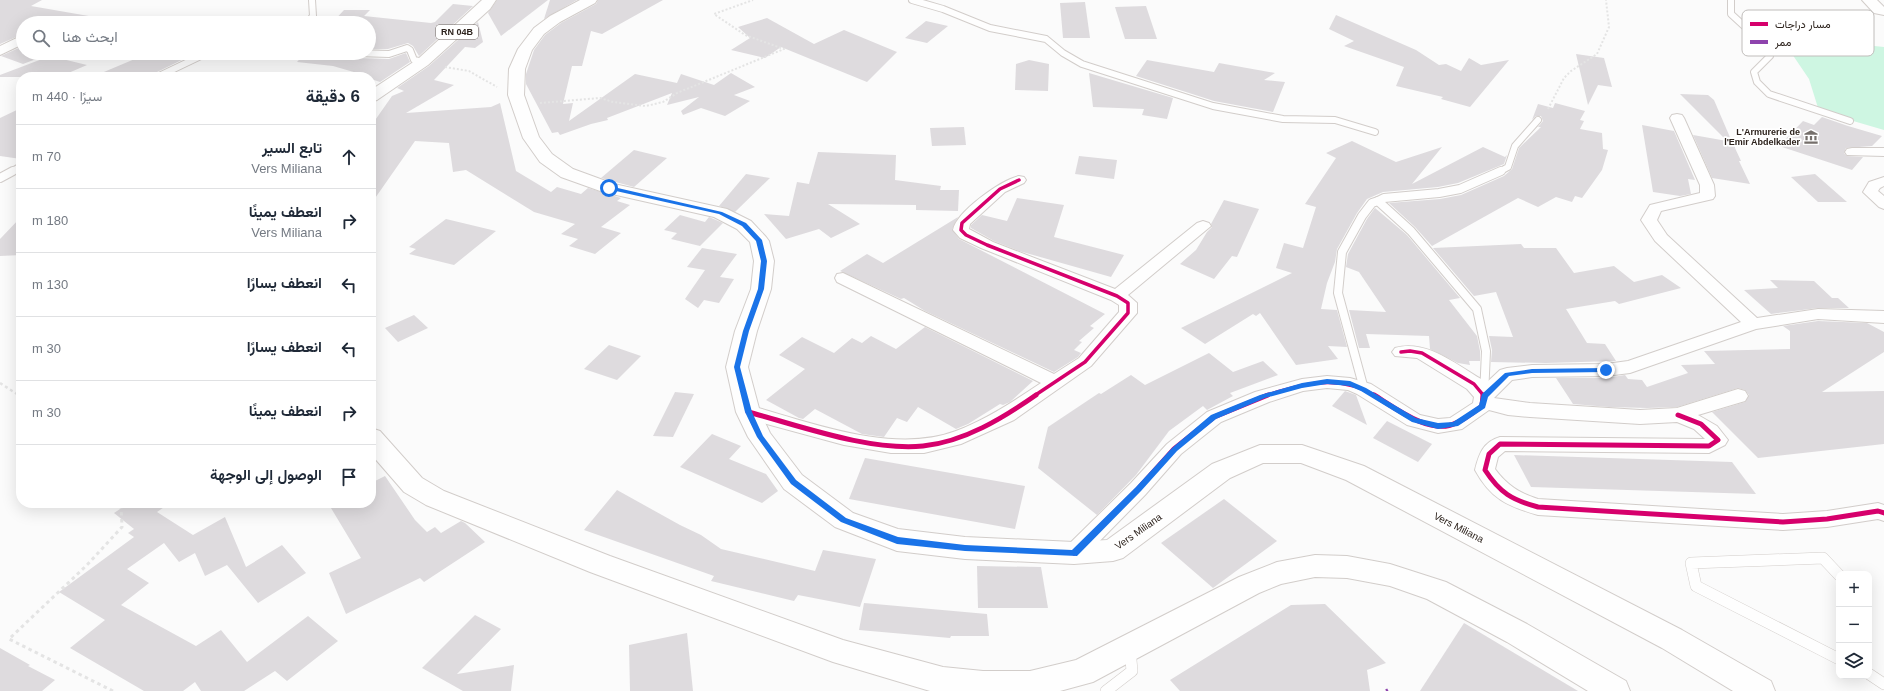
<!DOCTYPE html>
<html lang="ar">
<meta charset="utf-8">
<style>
body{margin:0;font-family:Helvetica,Vazirmatn,sans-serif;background:#f2f2f3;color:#1f2937;direction:rtl}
.controls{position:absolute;right:12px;bottom:12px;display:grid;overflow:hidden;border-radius:8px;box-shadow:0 4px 16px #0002}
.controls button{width:36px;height:36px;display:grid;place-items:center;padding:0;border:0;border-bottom:1px solid #e0e1e3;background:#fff;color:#1f2937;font:20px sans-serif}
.stop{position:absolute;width:12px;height:12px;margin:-9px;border:3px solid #1a73e8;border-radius:50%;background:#fff}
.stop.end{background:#1a73e8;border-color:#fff;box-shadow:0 1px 4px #0008}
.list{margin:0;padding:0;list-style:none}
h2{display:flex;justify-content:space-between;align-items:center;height:52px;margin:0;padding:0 16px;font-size:17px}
h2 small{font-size:13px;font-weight:400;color:#747a83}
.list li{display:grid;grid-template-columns:26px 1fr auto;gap:12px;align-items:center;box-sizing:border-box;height:64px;padding:0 16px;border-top:1px solid #e0e1e3}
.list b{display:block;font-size:15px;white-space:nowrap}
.list p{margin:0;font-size:13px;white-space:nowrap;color:#747a83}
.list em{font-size:13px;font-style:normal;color:#747a83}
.icon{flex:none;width:22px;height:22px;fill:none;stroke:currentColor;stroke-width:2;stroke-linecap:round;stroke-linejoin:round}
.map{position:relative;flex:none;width:1884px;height:691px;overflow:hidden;direction:ltr}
.search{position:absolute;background:#fff;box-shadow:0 4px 16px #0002;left:16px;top:16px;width:360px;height:44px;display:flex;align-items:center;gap:10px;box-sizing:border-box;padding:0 14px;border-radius:22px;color:#747a83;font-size:15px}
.panel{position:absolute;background:#fff;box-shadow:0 4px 16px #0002;left:16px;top:72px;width:360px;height:436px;border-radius:16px;direction:rtl}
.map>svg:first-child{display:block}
</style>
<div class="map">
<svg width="1884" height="691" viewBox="0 0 1884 691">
<rect width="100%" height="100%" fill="#fbfbfb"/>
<polygon fill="#cef6e2" points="1797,38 1884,47 1884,130 1819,111 1809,79 1788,48"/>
<g fill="#dedbde">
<polygon points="0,0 42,0 31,6 129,23 23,23 23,34 0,44"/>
<polygon points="497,0 548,0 501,36 488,13"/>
<polygon points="550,0 577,0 544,19"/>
<polygon points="598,0 663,0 602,34 591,31 582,66 572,66 563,104 573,103 569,121 635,74 677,83 681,74 714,85 731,73 755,87 734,95 750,101 725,116 701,108 683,115 681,111 699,97 667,105 672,93 607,118 608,120 591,124 560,135 558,132 552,133 526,84 526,74 534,50 545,35 561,23 596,4"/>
<polygon points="1085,2 1090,38 1063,38 1060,3"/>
<polygon points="453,4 473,6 419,56 413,46 408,43 388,49 369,49 369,23 332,23 344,10 370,10 364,16 431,23 435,22"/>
<polygon points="1146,6 1157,39 1125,39 1115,7"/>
<polygon points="1336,15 1416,50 1439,65 1446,64 1461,71 1469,58 1481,65 1509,60 1470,107 1441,99 1443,97 1396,86 1404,67 1344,46 1354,41 1329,29"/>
<polygon points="767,18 814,44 844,30 897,52 867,82 781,47 765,58 731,50 750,38 738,27"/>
<polygon points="926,21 948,26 927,43 905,38"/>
<polygon points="478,22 483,42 475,48 465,47 434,80 454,85 406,113 491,107 500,103 516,171 551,192 557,187 581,194 588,188 621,198 617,201 630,205 601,227 621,233 595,254 569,246 578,239 561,234 575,224 534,212 466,170 453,172 449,143 415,141 371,204 371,126 392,96 404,91 397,88 429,66"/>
<polygon points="23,46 23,53 52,53 23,64 1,56"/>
<polygon points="149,53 196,53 155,73 152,77 92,77"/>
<polygon points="305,53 352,53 357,58 389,59 406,53 410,62 380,82 371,79 371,77 333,66 297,62"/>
<polygon points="1576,54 1604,58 1612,87 1598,85 1588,105"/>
<polygon points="50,56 87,65 59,77 0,77 0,75"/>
<polygon points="1029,60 1049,64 1048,91 1015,90 1016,64"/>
<polygon points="1147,60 1214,72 1219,63 1275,73 1264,80 1285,82 1273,112 1214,101 1136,76"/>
<polygon points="1089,73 1173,98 1167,119 1142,115 1144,109 1093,107"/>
<polygon points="1680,94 1708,95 1714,100 1732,142 1735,143 1735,148 1741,161 1739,161 1750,184 1712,178 1693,135 1727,141"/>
<polygon points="1555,103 1585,111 1580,120 1584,121 1580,129 1602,133 1603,149 1608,150 1602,170 1582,198 1575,196 1572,202 1556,197 1538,207 1518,198 1432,246 1415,227 1389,203 1440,199 1461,195 1504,176 1512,169 1519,148 1541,127 1538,127 1543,121 1541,116 1536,116 1532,120 1538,104 1553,108"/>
<polygon points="21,108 21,159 0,156 0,118"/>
<polygon points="1822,117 1848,126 1882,136 1872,146 1846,148 1844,153 1847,156 1863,157 1852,170 1779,146 1803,121 1814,125"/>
<polygon points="1642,125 1674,131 1695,180 1688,179 1691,194 1680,196 1653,192"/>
<polygon points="964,127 966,145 932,146 930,128"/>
<polygon points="1352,141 1396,162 1442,147 1412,184 1483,147 1505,157 1507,155 1504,164 1458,183 1438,187 1383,192 1367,199 1357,213 1337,249 1335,262 1327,283 1321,309 1337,310 1347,347 1328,346 1338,359 1296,365 1260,313 1256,316 1253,314 1205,344 1181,328 1292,273 1276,268 1284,243 1303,248 1316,207 1305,204 1336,158 1326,153"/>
<polygon points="634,150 667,158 634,187 601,178"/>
<polygon points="818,152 896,155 895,180 941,186 940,190 959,190 958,211 916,210 916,205 828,204 860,224 831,238 819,229 786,239 764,214 789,216 797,182 809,184"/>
<polygon points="1079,156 1117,160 1114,179 1075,174"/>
<polygon points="746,174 770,178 735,212 719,206"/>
<polygon points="1815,174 1847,202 1818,202 1791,177"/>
<polygon points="1017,198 1064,205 1054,237 1124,255 1111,277 1019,251 994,241 971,228 971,225 982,215 1007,221"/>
<polygon points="1224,200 1259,209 1237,257 1232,256 1214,279 1180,264 1196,250 1207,232 1212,227 1211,224"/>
<polygon points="1375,208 1407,235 1460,298 1449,300 1477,336 1480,351 1480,361 1469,361 1470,365 1458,363 1430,349 1429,336 1366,334 1370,348 1359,348 1349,310 1386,312 1359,272 1346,267 1348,254 1367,219"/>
<polygon points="680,215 705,222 709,217 723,223 700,246 671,239 677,233 664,230"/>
<polygon points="21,217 21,255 0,256 0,239"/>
<polygon points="958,217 952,229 959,239 1105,314 1090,326 1094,328 1079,341 1082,342 1074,350 1081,353 1078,357 1054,372 925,311 904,298 901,299 840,271 867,254 883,263"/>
<polygon points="446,219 496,231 454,265 409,254 416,249 409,247"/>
<polygon points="1521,244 1524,248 1556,248 1574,273 1614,266 1634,282 1662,275 1681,288 1619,304 1615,301 1566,309 1587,343 1605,344 1616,361 1546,363 1491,362 1492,350 1489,336 1513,337 1496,292 1474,296 1433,248"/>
<polygon points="702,248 737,254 720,277 734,279 719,303 704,300 698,308 685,299 705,270 687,267"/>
<polygon points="1770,280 1814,281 1832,298 1838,298 1849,308 1818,308 1771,314 1744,290 1778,288"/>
<polygon points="414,315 428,328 398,342 385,328"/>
<polygon points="1818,321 1867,323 1884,332 1884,352 1822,392 1884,391 1884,444 1758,458 1712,412 1745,402 1749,395 1745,390 1738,388 1677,407 1647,408 1609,407 1573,404 1556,378 1606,378 1625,375 1628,379 1642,380 1647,387 1688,373 1681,365 1715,364 1704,351 1790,349 1790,331 1783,326"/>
<polygon points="925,327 1033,381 1010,402 1003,405 1000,404 968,424 956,429 918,407 907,422 897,418 884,437 862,434 815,409 803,419 799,418 766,400 805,369 779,355 802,337 834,353 852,338 862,343 871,336 896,349"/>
<polygon points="609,345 641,356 617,380 584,369"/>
<polygon points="1209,353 1233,372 1263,361 1278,375 1230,393 1233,396 1207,410 1203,406 1169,431 1136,475 1097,515 1038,468 1048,427 1099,393 1101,394 1131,375 1145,385"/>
<polygon points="1345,391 1356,395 1367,425 1332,406"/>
<polygon points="675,392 694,394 673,437 653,436"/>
<polygon points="1387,421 1432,444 1418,462 1373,438"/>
<polygon points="712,434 741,446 729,459 766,474 778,491 762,503 680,467"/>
<polygon points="1514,455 1732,462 1756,494 1531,487"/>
<polygon points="865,458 1025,486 1015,529 849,499"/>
<polygon points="385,476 415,520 427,532 435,527 441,533 461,521 465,523 485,542 424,582 420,578 346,614 329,573 361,558 328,503 371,503 371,483"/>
<polygon points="617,490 680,525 701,535 721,549 815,571 823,550 876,559 860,607 798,595 794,601 711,581 714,576 584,530"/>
<polygon points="1224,499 1277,541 1213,588 1161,543"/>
<polygon points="129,503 170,503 157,512 193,535 225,517 246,567 282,545 306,573 258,603 227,565 205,576 195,553 179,562 164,543 127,569 149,583 121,605 196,646 221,630 247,662 308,616 338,641 287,681 275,671 244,691 201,691 195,682 183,691 144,691 70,648 105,620 59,592 134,537 128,533 134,529 114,513"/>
<polygon points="977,566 1041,567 1048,608 978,608"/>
<polygon points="864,603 987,614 989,636 951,636 950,638 859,630"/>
<polygon points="1325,604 1386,663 1367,670 1370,691 1180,691 1170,680 1291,605"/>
<polygon points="475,615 501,629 457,674 514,665 511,691 463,691 422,668"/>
<polygon points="1464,623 1578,691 1420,691"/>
<polygon points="687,633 693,691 630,691 629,645"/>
<polygon points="0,648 30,665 28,666 55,680 42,691 0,691"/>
</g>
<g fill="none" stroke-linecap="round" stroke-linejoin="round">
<defs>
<g id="service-far2">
<polyline points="912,0 943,9 990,28 1046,39 1063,53 1082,64 1213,106 1283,119 1335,120 1375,132"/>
<polyline points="1731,0 1731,14 1767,47 1770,56 1754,72 1757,82 1769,94 1850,121"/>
<polyline points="307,23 313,16 312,0"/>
<polyline points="357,53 389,54 407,48 410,50 414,60 423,62"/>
<polyline points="157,77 207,53"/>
<polyline points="11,172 21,166"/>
<polyline points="1499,172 1508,167 1515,146 1538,120"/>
</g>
<g id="service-far1">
<polyline points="0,178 13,171"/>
<polyline points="1364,389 1338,293 1342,252 1362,216 1372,203 1378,201"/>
<polyline points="1484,396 1486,351 1477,309 1411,231 1378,201 1384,198 1439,193 1460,189 1501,171"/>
</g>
<g id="service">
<polyline points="1839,575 1823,558 1691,563 1696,586 1839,659"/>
<polyline points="1869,674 1884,684"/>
<polyline points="1106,691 1132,671 1130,649"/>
</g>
<g id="minor">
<polygon points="23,35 23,44 0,55 0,46"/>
<path d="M 1677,114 L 1682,115 L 1684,118 L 1714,185 L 1715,196 L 1713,199 L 1661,211 L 1657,220 L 1667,235 L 1757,318 L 1818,309 L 1884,311 L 1884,323 L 1818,319 L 1756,329 L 1630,373 L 1606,376 L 1532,377 L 1512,380 L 1494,398 L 1530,403 L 1640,410 L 1677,408 L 1738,389 L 1745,391 L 1748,396 L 1745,401 L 1698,415 L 1717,426 L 1728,440 L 1725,445 L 1709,453 L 1505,451 L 1498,457 L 1495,469 C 1507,485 1519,493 1538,499 L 1783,514 L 1827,511 L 1878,503 L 1884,505 L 1884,521 L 1878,519 L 1827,527 L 1783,530 L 1538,515 C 1507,506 1491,499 1475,470 C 1479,454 1483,442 1500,437 L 1705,439 L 1694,429 L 1677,422 L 1640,424 L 1530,417 L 1508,415 L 1489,410 L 1462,429 L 1438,433 L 1407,425 L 1357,394 L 1348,390 L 1327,388 L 1303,391 L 1269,402 L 1221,422 L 1181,454 L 1145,495 L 1082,559 L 1074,562 L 1066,559 L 1063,553 L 1066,547 L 1131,483 L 1167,444 L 1207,412 L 1255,392 L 1302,379 L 1327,376 L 1350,378 L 1371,384 L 1420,415 L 1438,419 L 1450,418 L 1473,403 L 1474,397 L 1467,389 L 1417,358 L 1395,356 L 1392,352 L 1395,348 C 1426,339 1455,364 1481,379 L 1485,384 L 1500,370 L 1507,368 L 1532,365 L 1606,364 L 1628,361 L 1741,322 L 1655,241 L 1641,220 L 1650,205 L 1700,193 L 1700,185 L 1670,118 L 1672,115 Z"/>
<polygon points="1852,148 1884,148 1884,156 1847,155 1845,152 1847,149"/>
<path d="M 1019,176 L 1024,177 L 1026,180 L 1024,183 L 1005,192 L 970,224 L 969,229 L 993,242 L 1115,289 L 1197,223 L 1203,221 L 1209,223 L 1211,226 L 1128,295 L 1137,303 L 1137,313 L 1091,366 L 1014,420 L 961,444 L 924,453 L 891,453 L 844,445 L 741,417 L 738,412 L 741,407 L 748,405 C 810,422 893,455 956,431 C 987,419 1014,401 1041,383 L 837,282 L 835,278 L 837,274 L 843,273 L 1054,374 L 1079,358 L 1119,312 L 1119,305 L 1111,300 L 981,248 L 960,238 L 953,230 C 956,212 1001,180 1019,176 Z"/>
<polygon points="1884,177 1884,186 1880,188 1878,191 1884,196 1884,209 1879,207 1863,192 1869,182"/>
</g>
<g id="secondary">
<polygon points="580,0 597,0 595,3 560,22 544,34 532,50 525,69 524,95 539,137 552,154 573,169 614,184 727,209 751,221 766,237 769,241 774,261 771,289 757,331 748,367 760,412 770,433 802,475 853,513 898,529 965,537 1074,542 1107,540 1212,464 1260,445 1302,445 1364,466 1682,630 1771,681 1775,691 1733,691 1662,648 1346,480 1301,463 1263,463 1230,478 1123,558 1113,561 1074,564 965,559 897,551 835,527 784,489 748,437 736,412 726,367 735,331 751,289 754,261 750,242 737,229 714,217 603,192 561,177 540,162 523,138 508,95 509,69 518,49 534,28 550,16"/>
<polygon points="1862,0 1877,0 1884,7 1884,15 1874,13"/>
</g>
<g id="primary">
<polygon points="482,0 496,0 490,9 428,65 377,100 371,102 371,90 418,59"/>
<polygon points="371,428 380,431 422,478 444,491 610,556 843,640 943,667 983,671 1030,671 1076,660 1239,577 1277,562 1315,555 1347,556 1390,564 1446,582 1527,624 1626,681 1630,691 1588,691 1507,642 1427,599 1390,586 1347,578 1315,577 1281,584 1259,593 1093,682 1060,691 930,691 833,662 590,572 426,505 404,492 371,454"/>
</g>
</defs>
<use href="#service-far2" stroke="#d2cdca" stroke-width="8"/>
<use href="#service-far1" stroke="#d2cdca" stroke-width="10"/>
<use href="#service" stroke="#d2cdca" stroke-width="12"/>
<use href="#minor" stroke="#d2cdca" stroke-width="2"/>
<use href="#secondary" stroke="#d2cdca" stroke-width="2"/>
<use href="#primary" stroke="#d2cdca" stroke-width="2"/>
<g stroke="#e4e4e4" stroke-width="2" stroke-dasharray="2 2" stroke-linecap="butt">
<polyline points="445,67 469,71 497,87"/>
<polyline points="540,103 600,98 613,102 646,106 663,102 677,93 784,49 745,35 714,14 753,0"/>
<polyline points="1548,109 1564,78 1571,71 1597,54 1609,27 1606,0"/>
</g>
<polyline stroke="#e4e4e4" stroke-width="2.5" stroke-dasharray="3 3" stroke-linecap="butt" points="0,383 20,396"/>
<g stroke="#e4e4e4" stroke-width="3" stroke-dasharray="3.5 3.5" stroke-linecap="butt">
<polyline points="18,395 21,397"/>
<polyline points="113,691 9,639 87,565 122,527 121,503"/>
</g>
<use href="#service-far2" stroke="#fefefe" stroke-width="6"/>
<use href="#service-far1" stroke="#fefefe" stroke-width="8"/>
<use href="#service" stroke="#fefefe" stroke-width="11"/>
<use href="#minor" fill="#fefefe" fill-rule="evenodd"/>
<use href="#secondary" fill="#fefefe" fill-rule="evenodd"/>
<use href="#primary" fill="#fefefe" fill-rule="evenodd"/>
<polyline stroke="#8e44ad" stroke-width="3.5" stroke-dasharray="8 3.5" stroke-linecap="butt" points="1386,691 1388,690"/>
<defs>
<g id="cycleway-far1">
<polyline points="1019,180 1000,189 962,223 961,230 966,235 987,245 1117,296 1128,303 1128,313 1085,362 1034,396"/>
<polyline points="1401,352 1410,351 1422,353 1474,384 1484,396"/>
<path d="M 1264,396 C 1304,384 1338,373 1376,396"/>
</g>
<g id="cycleway">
<path d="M 1374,395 C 1395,408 1431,436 1456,423 C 1465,419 1474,412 1482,406 L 1483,395"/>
<path d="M 748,412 C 801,426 868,451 923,446 C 964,442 1003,418 1036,395"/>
<path d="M 1678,415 L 1701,424 L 1718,440 L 1709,446 L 1500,444 L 1489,454 L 1485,470 C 1500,493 1512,500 1538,507 L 1783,522 L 1827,519 L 1878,511 L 1884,513"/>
<polyline points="1074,553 1138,489 1174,449 1214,417 1268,395"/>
</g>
</defs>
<use href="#cycleway-far1" stroke="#fff" stroke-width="6"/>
<use href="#cycleway" stroke="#fff" stroke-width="8"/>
<use href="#cycleway-far1" stroke="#d6006c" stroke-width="3.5"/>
<use href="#cycleway" stroke="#d6006c" stroke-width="5"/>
</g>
<polygon fill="#1a73e8" points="609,186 722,212 746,223 762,240 767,261 764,289 749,331 740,367 752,412 763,436 796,480 846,518 898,537 965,545 1072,550 1136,487 1172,448 1211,415 1260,395 1302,383 1327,379 1350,381 1366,388 1416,418 1438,423 1453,422 1479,405 1482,394 1505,373 1532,369 1606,368 1609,370 1606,372 1532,373 1509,376 1488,397 1485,408 1458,426 1438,429 1412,422 1361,391 1349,386 1327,384 1302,388 1265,398 1216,419 1177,451 1141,491 1077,556 965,551 897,544 841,522 791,484 757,437 745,412 734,367 743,331 758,289 761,261 756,241 742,226 719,214 607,189"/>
<defs>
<symbol id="museum-bare" viewBox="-9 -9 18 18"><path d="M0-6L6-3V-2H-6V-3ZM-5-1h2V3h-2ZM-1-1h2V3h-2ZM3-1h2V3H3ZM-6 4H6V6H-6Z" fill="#756f6b" stroke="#fff" stroke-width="2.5" paint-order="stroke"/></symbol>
</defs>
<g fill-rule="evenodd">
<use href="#museum-bare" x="1801" y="127" width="20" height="20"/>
</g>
<g text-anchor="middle" stroke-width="3.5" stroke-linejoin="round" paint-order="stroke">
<rect fill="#fff" stroke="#6c6561" stroke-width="1" x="436" y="25" width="42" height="14" rx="3"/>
<g font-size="9" font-weight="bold" fill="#2d231d">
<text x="457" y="35">RN 04B</text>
</g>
<g font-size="9" font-weight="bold" fill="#2d231d" stroke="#fff" text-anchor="end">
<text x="1800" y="135">L'Armurerie de<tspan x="1800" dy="10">l'Emir Abdelkader</tspan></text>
</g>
<g font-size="10" fill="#2d231d" stroke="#fff">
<text transform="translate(1459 527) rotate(27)" y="4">Vers Miliana</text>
<text transform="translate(1138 531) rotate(-35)" y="4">Vers Miliana</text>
</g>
</g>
<rect x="1742" y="10" width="132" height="46" rx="6" fill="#fff" stroke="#c0bdbb" stroke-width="1"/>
<rect x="1750" y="22" width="18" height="4" fill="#d6006c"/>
<rect x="1750" y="40" width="18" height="4" fill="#8e44ad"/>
<g font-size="11" fill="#2d231d">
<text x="1775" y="28">مسار دراجات</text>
<text x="1775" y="46">ممر</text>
</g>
</svg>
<div class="controls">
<button>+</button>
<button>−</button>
<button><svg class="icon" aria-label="layers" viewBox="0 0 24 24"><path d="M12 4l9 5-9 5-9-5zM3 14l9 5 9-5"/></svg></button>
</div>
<div class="stop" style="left:609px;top:188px"></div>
<div class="stop end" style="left:1606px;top:370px"></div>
<div class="search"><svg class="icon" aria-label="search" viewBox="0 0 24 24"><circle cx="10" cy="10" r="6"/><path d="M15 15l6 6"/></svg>ابحث هنا</div>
<section class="panel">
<h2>6 دقيقة<small>سيرًا · 440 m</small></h2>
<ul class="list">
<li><svg class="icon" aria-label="ahead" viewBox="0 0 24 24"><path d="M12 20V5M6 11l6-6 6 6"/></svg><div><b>تابع السير</b><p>Vers Miliana</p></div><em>70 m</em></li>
<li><svg class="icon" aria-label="right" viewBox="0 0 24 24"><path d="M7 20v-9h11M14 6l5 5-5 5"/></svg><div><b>انعطف يمينًا</b><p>Vers Miliana</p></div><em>180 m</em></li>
<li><svg class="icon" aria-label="left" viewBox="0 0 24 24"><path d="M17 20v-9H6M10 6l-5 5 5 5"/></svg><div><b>انعطف يسارًا</b></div><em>130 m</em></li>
<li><svg class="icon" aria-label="left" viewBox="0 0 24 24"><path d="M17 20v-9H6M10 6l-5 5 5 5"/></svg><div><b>انعطف يسارًا</b></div><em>30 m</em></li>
<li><svg class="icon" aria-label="right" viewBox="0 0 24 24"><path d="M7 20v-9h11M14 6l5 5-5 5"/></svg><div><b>انعطف يمينًا</b></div><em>30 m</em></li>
<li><svg class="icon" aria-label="arrive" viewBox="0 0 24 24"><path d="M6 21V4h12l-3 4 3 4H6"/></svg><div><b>الوصول إلى الوجهة</b></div></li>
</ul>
</section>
</div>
